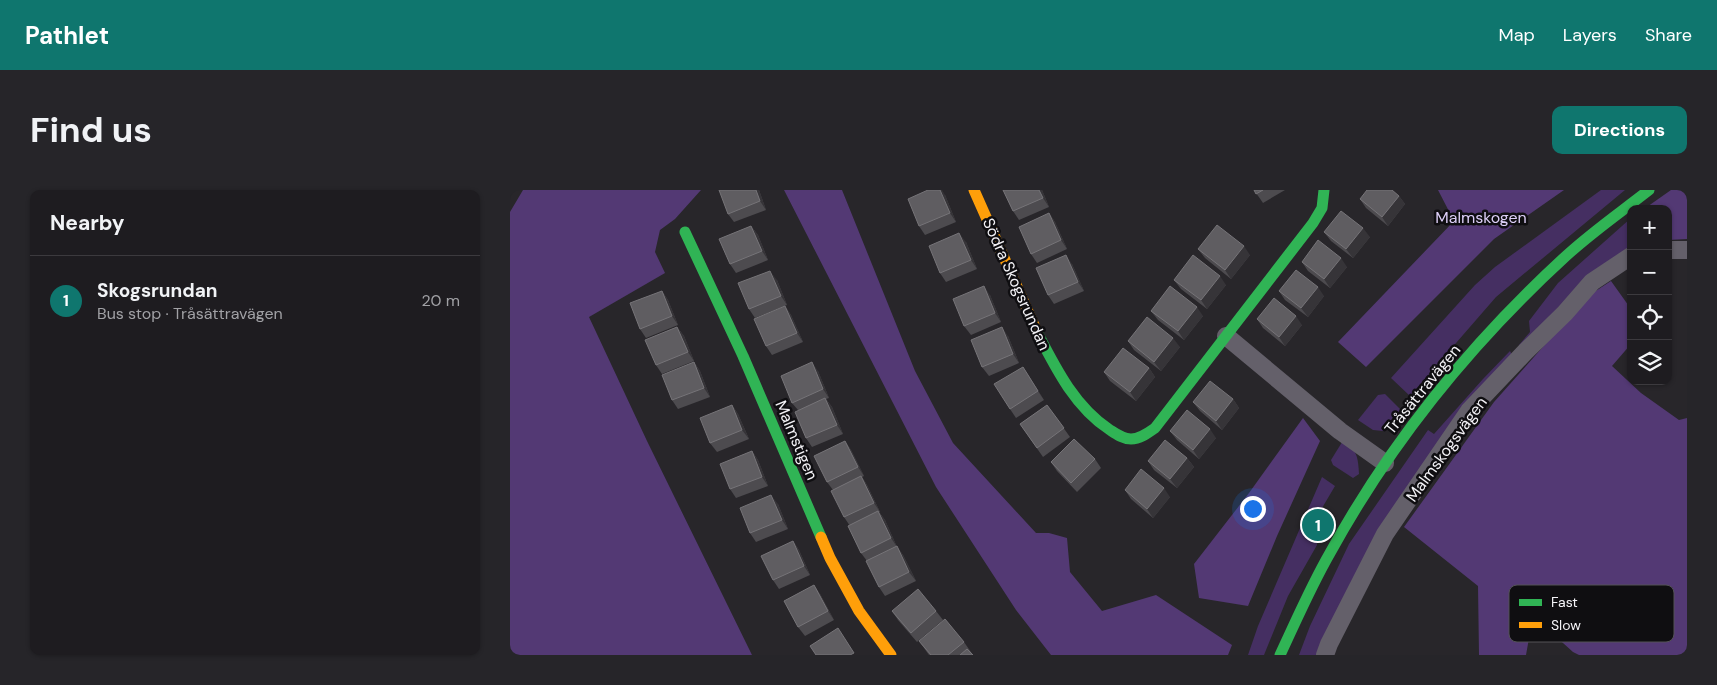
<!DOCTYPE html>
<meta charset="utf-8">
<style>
body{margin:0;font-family:"DM Sans",sans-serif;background:#262529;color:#f1f3f6}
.controls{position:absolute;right:15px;top:15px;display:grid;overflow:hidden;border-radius:10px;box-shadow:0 1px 4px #0004}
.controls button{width:45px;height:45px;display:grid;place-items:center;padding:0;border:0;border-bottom:1px solid #3c3a3e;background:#1e1c20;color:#f1f3f6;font:25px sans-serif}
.you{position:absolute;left:742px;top:318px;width:18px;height:18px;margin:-12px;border:4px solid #fff;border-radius:50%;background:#1a73e8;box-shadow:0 0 0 8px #1a73e833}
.badge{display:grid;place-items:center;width:32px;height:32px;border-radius:50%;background:#0f766e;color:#fff;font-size:16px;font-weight:700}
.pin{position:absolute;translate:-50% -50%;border:2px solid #fff;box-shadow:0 1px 5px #0006}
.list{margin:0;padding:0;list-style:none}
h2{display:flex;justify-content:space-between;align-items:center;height:65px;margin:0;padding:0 20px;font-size:21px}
h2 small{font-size:16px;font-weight:400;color:#a1a1a5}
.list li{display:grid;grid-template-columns:32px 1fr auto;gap:15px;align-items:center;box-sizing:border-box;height:90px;padding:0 20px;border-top:1px solid #3c3a3e}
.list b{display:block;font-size:19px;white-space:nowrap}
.list p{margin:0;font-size:16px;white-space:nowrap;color:#a1a1a5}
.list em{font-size:16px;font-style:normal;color:#a1a1a5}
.icon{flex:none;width:28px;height:28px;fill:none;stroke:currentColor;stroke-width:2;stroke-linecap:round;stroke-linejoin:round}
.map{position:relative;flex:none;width:1177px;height:465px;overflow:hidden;border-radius:10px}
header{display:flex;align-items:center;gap:30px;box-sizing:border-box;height:70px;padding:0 25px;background:#0f766e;color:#fff}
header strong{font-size:24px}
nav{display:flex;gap:28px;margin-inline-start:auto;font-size:18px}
.intro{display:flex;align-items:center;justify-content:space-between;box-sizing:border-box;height:120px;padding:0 30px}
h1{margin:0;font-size:35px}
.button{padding:12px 22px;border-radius:10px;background:#0f766e;color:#fff;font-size:18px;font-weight:700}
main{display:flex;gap:30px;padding:0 30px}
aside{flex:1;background:#1e1c20;border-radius:10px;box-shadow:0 1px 4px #0004}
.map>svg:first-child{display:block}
</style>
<header>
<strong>Pathlet</strong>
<nav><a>Map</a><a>Layers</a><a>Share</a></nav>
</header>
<div class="intro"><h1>Find us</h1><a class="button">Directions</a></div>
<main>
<aside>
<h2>Nearby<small></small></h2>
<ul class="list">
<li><span class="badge">1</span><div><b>Skogsrundan</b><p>Bus stop · Tråsättravägen</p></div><em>20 m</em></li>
</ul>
</aside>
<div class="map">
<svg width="1177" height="465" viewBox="0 0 1177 465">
<rect width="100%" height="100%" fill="#28262a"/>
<g fill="#452f62">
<polygon points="1091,0 1115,0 986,107 900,206 881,188 965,95 985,77"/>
<polygon points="1121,28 1121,59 1014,155 1009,155 1020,142 1019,131 1048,93"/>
<polygon points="1000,161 1003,167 918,269 807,465 789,465 800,436 839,354 918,240 924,244 973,189"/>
<polygon points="875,204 890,219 885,230 873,241 863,240 848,230 868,205"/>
<path d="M 834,249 C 847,261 848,267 849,284 L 843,288 L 823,275 L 821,270 Z"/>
<polygon points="812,287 825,296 802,335 807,347 807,355 778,406 754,465 738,465 748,436"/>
</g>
<g fill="#533974">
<polygon points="13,0 191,0 165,29 150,40 145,62 155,83 79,127 137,251 242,465 0,465 0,22"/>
<polygon points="274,0 332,0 405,181 443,253 526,343 539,343 557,348 560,382 592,421 646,405 722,455 718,465 541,465 506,420 426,297"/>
<polygon points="928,0 1054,0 984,49 856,177 828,152 944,31"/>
<polygon points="1161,0 1177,0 1177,49 1158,50 1158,19 1134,19"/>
<polygon points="1101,91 1121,119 1121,154 1102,176 1131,203 1169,230 1177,228 1177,465 1069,465 1063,462 1023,426 1016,465 969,465 968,396 894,337 984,212 1078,106"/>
<polygon points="793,228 810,251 767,346 738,416 689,408 684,374 739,303"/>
</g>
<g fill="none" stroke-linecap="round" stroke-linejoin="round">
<g stroke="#64606a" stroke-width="18">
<polyline points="1158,60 1177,60"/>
<polyline points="716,146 830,241 875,273"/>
<polyline points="815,465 819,454 875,344 959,221 1015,162 1055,123 1082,92 1121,66"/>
</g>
<g stroke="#30b455" stroke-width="11">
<polyline points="175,42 233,166 311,347"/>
<path d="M 527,142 C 546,179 565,217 600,240 C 606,244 613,249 621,249 C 630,249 638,243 645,238 L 803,33 L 812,18 L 814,0"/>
<path d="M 770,465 C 786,431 801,396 820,363 C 881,252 962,152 1056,66 C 1082,42 1111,22 1139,0"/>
</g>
<g stroke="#ff9f0a" stroke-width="11">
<polyline points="464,0 527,142"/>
<polyline points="311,347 320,368 349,421 381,465"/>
</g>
</g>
<g fill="#4d4b4f">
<polygon points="249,0 256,20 224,32 218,24"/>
<polygon points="493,0 532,0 539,17 509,30 503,21"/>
<polygon points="744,0 775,0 753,13"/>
<polygon points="435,5 446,32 415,45 409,36"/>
<polygon points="889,6 895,14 878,36 856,18 850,9"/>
<polygon points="539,23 545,32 557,59 527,73 521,64"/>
<polygon points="241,36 248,45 258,70 226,83 220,74"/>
<polygon points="814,42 860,47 843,68 821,51"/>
<polygon points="456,52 467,79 436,92 430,83"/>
<polygon points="688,59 740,65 721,89 695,68"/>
<polygon points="792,72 837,77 820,98 798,81"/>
<polygon points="562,74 574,101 544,114 538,105"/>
<polygon points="267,90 277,115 245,128 239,119"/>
<polygon points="664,90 716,95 697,119 671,99"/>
<polygon points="152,101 158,110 168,135 136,148 130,139"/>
<polygon points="769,101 814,106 798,127 775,110"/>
<polygon points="480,105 491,132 461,145 454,136"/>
<polygon points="275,116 281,125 293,152 262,165 256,156"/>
<polygon points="641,121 693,126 674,150 648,130"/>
<polygon points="747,129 792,135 775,156 753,138"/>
<polygon points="167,137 174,146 184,171 152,184 146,175"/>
<polygon points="498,146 509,173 479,186 472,177"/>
<polygon points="618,151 670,157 651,181 624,160"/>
<polygon points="184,172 190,181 200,207 168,219 162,210"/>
<polygon points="513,177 534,210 506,228 500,219"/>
<polygon points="639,178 645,187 626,211 600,191 594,182"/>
<polygon points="308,181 319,208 316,209 322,217 333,244 302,257 296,248 288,220 282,213"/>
<polygon points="723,209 729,218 712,240 690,221 683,212"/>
<polygon points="222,215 228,224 239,249 207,262 200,253"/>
<polygon points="537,215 560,247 533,267 510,234"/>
<polygon points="660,241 706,248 689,269 667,250"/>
<polygon points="335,251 341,260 354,286 352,287 357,295 370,322 369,322 375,330 387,357 393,365 406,391 375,406 369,397 357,371 351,363 340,336 334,327 323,300 317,292"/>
<polygon points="242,261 248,270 258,296 226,308 220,299"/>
<polygon points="677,268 684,277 667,298 644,280 638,271"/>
<polygon points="585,269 591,278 567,302 547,281 541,272"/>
<polygon points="615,300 660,307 643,328 621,309"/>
<polygon points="268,314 278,339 246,352 240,343"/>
<polygon points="283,351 289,360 300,385 269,399 263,390"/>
<polygon points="304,395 310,404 324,430 295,446 288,437"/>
<polygon points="382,421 426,421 433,430 407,452 388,430"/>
<polygon points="409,451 454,452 463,465 419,465"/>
</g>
<g fill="#363438">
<polygon points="246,0 249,0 256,20 250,11"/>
<polygon points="430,0 432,0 435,5 446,32 440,23"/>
<polygon points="529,0 532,0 539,17 533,8"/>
<polygon points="889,6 895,14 878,36 872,27"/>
<polygon points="539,23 545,32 557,59 551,50"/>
<polygon points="241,36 248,45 258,70 252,61"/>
<polygon points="853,38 860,47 843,68 836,59"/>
<polygon points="449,43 456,52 467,79 461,70"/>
<polygon points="734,56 740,65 721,89 715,80"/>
<polygon points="556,65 562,74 574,101 568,92"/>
<polygon points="831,68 837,77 820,98 814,89"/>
<polygon points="260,81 267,90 277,115 271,106"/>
<polygon points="710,86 716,95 697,119 691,110"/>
<polygon points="474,96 480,105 491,132 485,123"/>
<polygon points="808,97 814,106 798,127 791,118"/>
<polygon points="152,101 158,110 168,135 162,126"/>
<polygon points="275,116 281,125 293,152 287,143"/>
<polygon points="687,117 693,126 674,150 668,141"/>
<polygon points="786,126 792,135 775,156 769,147"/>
<polygon points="167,137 174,146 184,171 178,162"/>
<polygon points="492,137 498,146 509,173 503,164"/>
<polygon points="663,148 670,157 651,181 644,172"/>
<polygon points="184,172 190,181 200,207 194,198"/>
<polygon points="302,172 308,181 319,208 313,199"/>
<polygon points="513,177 519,186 534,210 528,201"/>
<polygon points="639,178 645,187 626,211 620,202"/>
<polygon points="315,208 322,217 333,244 327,235"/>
<polygon points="723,209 729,218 712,240 706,231"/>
<polygon points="222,215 228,224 239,249 232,240"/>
<polygon points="700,239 706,248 689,269 683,260"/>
<polygon points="335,251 341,260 354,286 348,277"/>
<polygon points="242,261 248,270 258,296 252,287"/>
<polygon points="677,268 684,277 667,298 660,289"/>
<polygon points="351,286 357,295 370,322 364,313"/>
<polygon points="654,298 660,307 643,328 637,319"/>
<polygon points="261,305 268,314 278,339 272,330"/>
<polygon points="368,321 375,330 387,357 381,348"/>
<polygon points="283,351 289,360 300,385 294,376"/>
<polygon points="387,356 393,365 406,391 399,382"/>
<polygon points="304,395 310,404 324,430 318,421"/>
</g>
<g fill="#5f5d61" stroke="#767478">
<polygon points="209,0 246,0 250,11 218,24"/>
<polygon points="418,0 430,0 440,23 409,36 398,9"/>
<polygon points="493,0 529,0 533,8 503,21"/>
<polygon points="744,0 753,0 746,4"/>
<polygon points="857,0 882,0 889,6 872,27 850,9"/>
<polygon points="831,21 853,38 836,59 814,42"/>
<polygon points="539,23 551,50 521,64 509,37"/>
<polygon points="707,35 734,56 715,80 688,59"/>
<polygon points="241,36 252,61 220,74 209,49"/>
<polygon points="449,43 461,70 430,83 419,56"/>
<polygon points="808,50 831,68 814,89 792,72"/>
<polygon points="556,65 568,92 538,105 526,78"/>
<polygon points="683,65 710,86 691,110 664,90"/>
<polygon points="786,80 808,97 791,118 769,101"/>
<polygon points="260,81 271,106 239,119 228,93"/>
<polygon points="474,96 485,123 454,136 443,109"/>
<polygon points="660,96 687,117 668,141 641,121"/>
<polygon points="152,101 162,126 130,139 120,113"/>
<polygon points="764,108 786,126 769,147 747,129"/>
<polygon points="275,116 287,143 256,156 244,129"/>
<polygon points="637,127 663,148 644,172 618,151"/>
<polygon points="167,137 178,162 146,175 135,150"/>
<polygon points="492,137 503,164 472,177 461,150"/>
<polygon points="613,158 639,178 620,202 594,182"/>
<polygon points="184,172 194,198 162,210 152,185"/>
<polygon points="302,172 313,199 282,213 271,186"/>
<polygon points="513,177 528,201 500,219 484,194"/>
<polygon points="700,191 723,209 706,231 683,212"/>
<polygon points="315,208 327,235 296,248 285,222"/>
<polygon points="222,215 232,240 200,253 190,228"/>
<polygon points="537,215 554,238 527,258 510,234"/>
<polygon points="677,220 700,239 683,260 660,241"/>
<polygon points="564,249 585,269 561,293 541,272"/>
<polygon points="655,250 677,268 660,289 638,271"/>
<polygon points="335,251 348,277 317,292 304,266"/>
<polygon points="242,261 252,287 220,299 210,274"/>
<polygon points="631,279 654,298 637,319 615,300"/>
<polygon points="351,286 364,313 334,327 321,301"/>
<polygon points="261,305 272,330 240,343 230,318"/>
<polygon points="368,321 381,348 351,363 338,336"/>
<polygon points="283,351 294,376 263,390 251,366"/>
<polygon points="387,356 399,382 369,397 356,371"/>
<polygon points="304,395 318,421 288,437 274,411"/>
<polygon points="408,399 426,421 401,443 382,421"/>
<polygon points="435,429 454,452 438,465 421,465 409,451"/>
<polygon points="328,438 344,463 340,465 306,465 300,456"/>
<polygon points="457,459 463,465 450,465"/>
</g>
<g text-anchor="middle" stroke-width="5" stroke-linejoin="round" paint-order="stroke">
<g font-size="16" fill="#ddcff7" stroke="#0f0e11">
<text x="971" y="33">Malmskogen</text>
</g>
<g font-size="16" fill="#f4f3f7" stroke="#0f0e11">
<text transform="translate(507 94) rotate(66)" y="6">Södra Skogsrundan</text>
<text transform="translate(912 199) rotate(-51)" y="6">Tråsättravägen</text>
<text transform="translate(287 250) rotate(67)" y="6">Malmstigen</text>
<text transform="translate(936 259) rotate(-54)" y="6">Malmskogsvägen</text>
</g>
</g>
<rect x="999" y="395" width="165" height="57" rx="8" fill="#0f0e11" stroke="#545356" stroke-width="1"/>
<rect x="1009" y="409" width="23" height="7" fill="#30b455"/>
<rect x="1009" y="432" width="23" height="6" fill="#ff9f0a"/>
<g font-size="14" fill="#f4f3f7">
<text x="1041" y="417">Fast</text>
<text x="1041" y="440">Slow</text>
</g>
</svg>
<div class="controls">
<button>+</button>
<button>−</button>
<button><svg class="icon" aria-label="locate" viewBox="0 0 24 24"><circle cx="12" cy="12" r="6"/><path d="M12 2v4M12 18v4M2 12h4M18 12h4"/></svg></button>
<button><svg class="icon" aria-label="layers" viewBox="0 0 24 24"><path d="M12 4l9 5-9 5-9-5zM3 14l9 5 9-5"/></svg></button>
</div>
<div class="you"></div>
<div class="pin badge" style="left:808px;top:335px">1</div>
</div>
</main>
